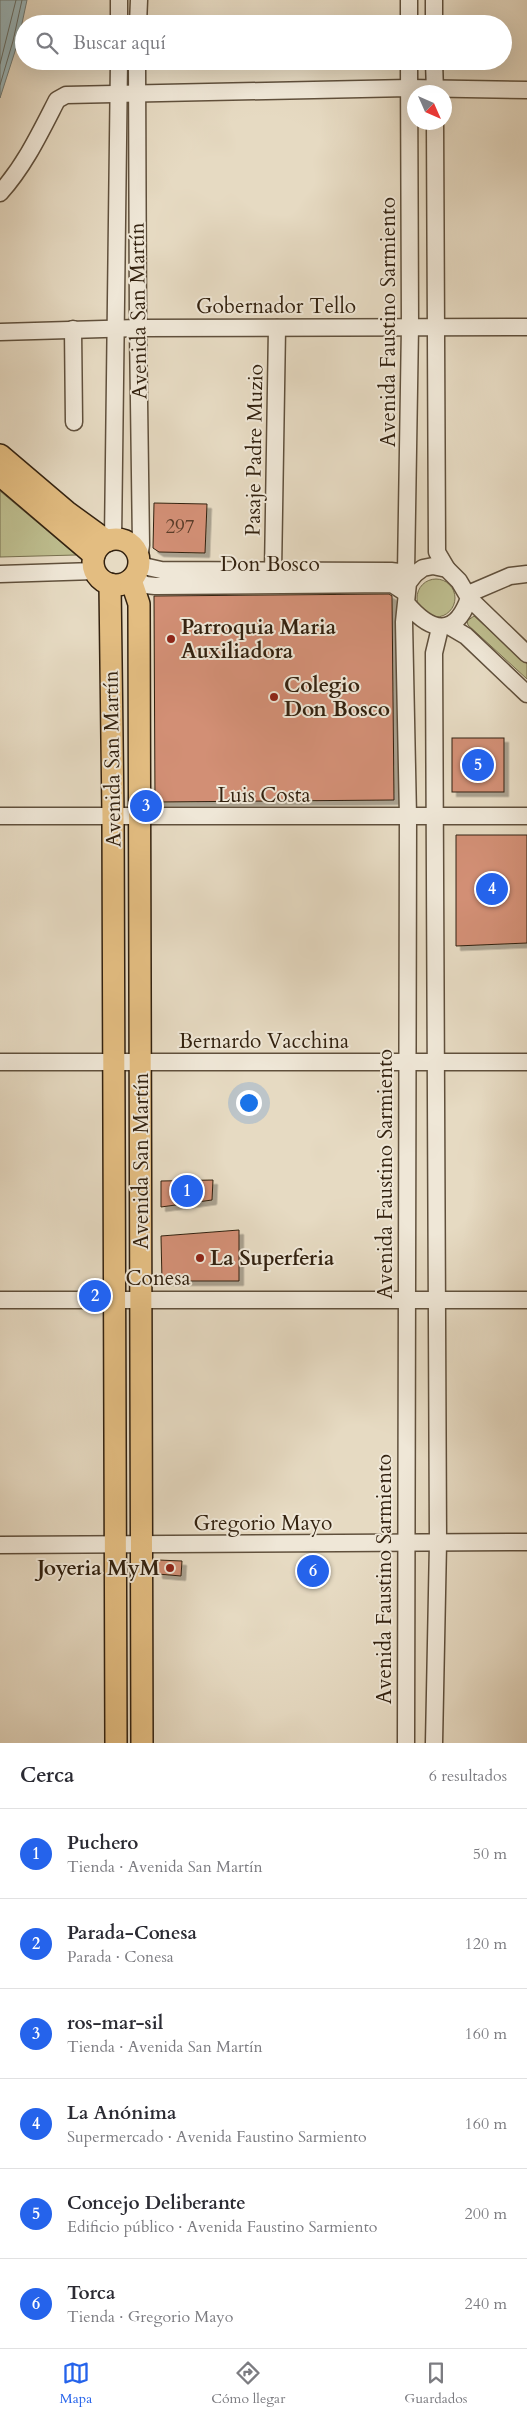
<!DOCTYPE html>
<html lang="es">
<meta charset="utf-8">
<style>
body{margin:0;font-family:Cardo,serif;background:#f7f7f7;color:#2b2b33}
.compass{position:absolute;left:407px;top:85px;width:45px;height:45px;border-radius:50%;background:#fff;box-shadow:0 5px 20px #0002;rotate:135deg}
.you{position:absolute;left:248px;top:1102px;width:18px;height:18px;margin:-12px;border:4px solid #fff;border-radius:50%;background:#1a73e8;box-shadow:0 0 0 8px #1a73e833}
.badge{display:grid;place-items:center;width:32px;height:32px;border-radius:50%;background:#2563eb;color:#fff;font-size:16px;font-weight:700}
.pin{position:absolute;translate:-50% -50%;border:2px solid #fff;box-shadow:0 1px 5px #0006}
.list{margin:0;padding:0;list-style:none}
h2{display:flex;justify-content:space-between;align-items:center;height:65px;margin:0;padding:0 20px;font-size:21px}
h2 small{font-size:16px;font-weight:400;color:#7c7c81}
.list li{display:grid;grid-template-columns:32px 1fr auto;gap:15px;align-items:center;box-sizing:border-box;height:90px;padding:0 20px;border-top:1px solid #e1e1e2}
.list b{display:block;font-size:19px;white-space:nowrap}
.list p{margin:0;font-size:16px;white-space:nowrap;color:#7c7c81}
.list em{font-size:16px;font-style:normal;color:#7c7c81}
.icon{flex:none;width:28px;height:28px;fill:none;stroke:currentColor;stroke-width:2;stroke-linecap:round;stroke-linejoin:round}
.map{position:relative;flex:none;width:527px;height:1743px;overflow:hidden}
.search{position:absolute;background:#fff;box-shadow:0 5px 20px #0002;left:15px;right:15px;top:15px;height:55px;display:flex;align-items:center;gap:12px;box-sizing:border-box;padding:0 18px;border-radius:28px;color:#7c7c81;font-size:19px}
.sheet{height:605px;background:#fff}
nav{display:flex;justify-content:space-around;align-items:center;box-sizing:border-box;height:70px;border-top:1px solid #e1e1e2;background:#fff;font-size:14px;color:#7c7c81}
nav a{display:grid;justify-items:center;gap:2px}
nav .on{color:#2563eb}
.map>svg:first-child{display:block}
</style>
<div class="map">
<svg width="527" height="1743" viewBox="0 0 527 1743">
<defs>
<filter id="shadow"><feDropShadow dx="4.5" dy="4.5" stdDeviation="0" flood-color="#0004"/></filter>
</defs>
<rect width="100%" height="100%" fill="#e6dac2"/>
<filter id="stains"><feTurbulence type="fractalNoise" baseFrequency=".004" numOctaves="4"/><feColorMatrix values="0 0 0 0 .2 0 0 0 0 .09 0 0 0 0 .02 0 0 0 .5 -.17"/></filter>
<radialGradient id="worn" r=".72"><stop offset=".6" stop-color="#630" stop-opacity="0"/><stop offset="1" stop-color="#630" stop-opacity=".3"/></radialGradient>
<g fill="#bdbd8e" stroke="#78704f">
<polygon points="0,491 76,555 0,557"/>
<circle cx="436" cy="598" r="19"/>
<polygon points="474,616 527,664 527,679 468,625 467,621"/>
</g>
<polygon fill="#9ab8bd" stroke="#717c78" points="0,0 27,0 18,42 0,98"/>
<g fill="none" stroke-linecap="round" stroke-linejoin="round">
<g stroke="#666d66" stroke-width="1">
<polyline points="0,64 16,0"/>
<polyline points="0,85 13,41 22,0"/>
</g>
</g>
<g fill="#d28f74" stroke="#332210" filter="url(#shadow)">
<polygon points="154,503 207,504 205,553 159,552 153,548"/>
<polygon points="389,594 392,596 394,800 155,802 154,596"/>
<rect x="452" y="738" width="52" height="54"/>
<polygon points="456,835 527,835 527,943 456,946"/>
<polygon points="213,1180 212,1200 161,1207 161,1181"/>
<polygon points="239,1230 239,1281 162,1281 161,1236"/>
<polygon points="158,1560 182,1561 181,1576 158,1574"/>
</g>
<g fill="none" stroke-linecap="round" stroke-linejoin="round">
<defs>
<g id="minor">
<polyline points="119,0 119,24"/>
<polyline points="409,0 409,24"/>
<polyline points="434,0 434,24"/>
<polyline points="138,24 139,0"/>
<polyline points="137,61 138,328 141,545 139,560"/>
<polyline points="434,61 435,92"/>
<polyline points="435,122 437,552 447,569"/>
<path d="M 0,193 C 25,165 40,133 57,100 L 66,95 L 409,88 L 527,90"/>
<polyline points="73,329 74,422"/>
<polyline points="0,332 138,328 527,327"/>
<polyline points="113,540 119,61"/>
<polyline points="139,565 161,570 391,571 415,574"/>
<polyline points="273,572 277,328"/>
<polyline points="0,574 95,571"/>
<polyline points="133,578 146,585 155,586 392,584 406,593"/>
<polyline points="408,583 406,573 410,326 409,61"/>
<polyline points="468,594 510,576 527,574"/>
<polyline points="469,598 527,654"/>
<polyline points="449,626 466,636 527,694"/>
<polyline points="0,816 527,816"/>
<polyline points="0,1062 527,1062"/>
<polyline points="0,1300 527,1300"/>
<polyline points="0,1545 527,1542"/>
<path d="M 406,1743 L 408,817 L 404,622 L 408,583 L 415,574 L 423,568 L 433,566 L 447,569 L 459,581 L 469,598 C 455,638 431,632 407,604"/>
<polyline points="434,1743 438,1543 434,653 440,628"/>
</g>
<g id="major">
<polyline points="0,455 67,512 107,541"/>
<polyline points="0,475 94,555"/>
<circle cx="116" cy="562" r="23"/>
<polyline points="131,580 139,604 142,1743"/>
<polyline points="110,584 113,816 116,1743"/>
</g>
</defs>
<use href="#minor" stroke="#60503c" stroke-width="19"/>
<use href="#major" stroke="#332210" stroke-width="24"/>
<use href="#minor" stroke="#efe7d7" stroke-width="16"/>
<use href="#major" stroke="#e3bd81" stroke-width="21"/>
</g>
<g fill="#8f2418" stroke="#efe7d7" stroke-width="2">
<circle cx="171" cy="639" r="5"/>
<circle cx="274" cy="697" r="5"/>
<circle cx="200" cy="1258" r="5"/>
<circle cx="170" cy="1568" r="5"/>
</g>
<g text-anchor="middle" stroke-width="4" stroke-linejoin="round" paint-order="stroke">
<g font-size="19" fill="#5b3d29">
<text x="180" y="533">297</text>
</g>
<g font-size="21" fill="#332210" stroke="#efe7d7">
<text x="276" y="313">Gobernador Tello</text>
<text transform="translate(138 311) rotate(-91)" y="7">Avenida San Martín</text>
<text transform="translate(388 322) rotate(-90)" y="7">Avenida Faustino Sarmiento</text>
<text transform="translate(254 450) rotate(-89)" y="7">Pasaje Padre Muzio</text>
<text x="270" y="571">Don Bosco</text>
<text transform="translate(112 759) rotate(-91)" y="7">Avenida San Martín</text>
<text x="264" y="802">Luis Costa</text>
<text x="264" y="1048">Bernardo Vacchina</text>
<text transform="translate(141 1161) rotate(-90)" y="7">Avenida San Martín</text>
<text transform="translate(385 1174) rotate(-90)" y="7">Avenida Faustino Sarmiento</text>
<text x="158" y="1285">Conesa</text>
<text x="263" y="1530">Gregorio Mayo</text>
<text transform="translate(384 1579) rotate(-90)" y="7">Avenida Faustino Sarmiento</text>
</g>
<g font-size="21" font-weight="bold" fill="#332210" stroke="#efe7d7" text-anchor="start">
<text x="181" y="634">Parroquia Maria<tspan x="181" dy="24">Auxiliadora</tspan></text>
<text x="284" y="692">Colegio<tspan x="284" dy="24">Don Bosco</tspan></text>
<text x="210" y="1265">La Superferia</text>
<text x="160" y="1575" text-anchor="end">Joyeria MyM</text>
</g>
</g>
<rect width="100%" height="100%" filter="url(#stains)"/>
<rect width="100%" height="100%" fill="url(#worn)"/>
</svg>
<svg class="compass" viewBox="-18 -18 36 36"><path d="M0-13l5 13h-10z" fill="#e53935"/><path d="M0 13l5-13h-10z" fill="#7c7c81"/></svg>
<div class="you"></div>
<div class="pin badge" style="left:187px;top:1191px">1</div>
<div class="pin badge" style="left:95px;top:1296px">2</div>
<div class="pin badge" style="left:146px;top:806px">3</div>
<div class="pin badge" style="left:492px;top:889px">4</div>
<div class="pin badge" style="left:478px;top:765px">5</div>
<div class="pin badge" style="left:313px;top:1571px">6</div>
<div class="search"><svg class="icon" aria-label="search" viewBox="0 0 24 24"><circle cx="10" cy="10" r="6"/><path d="M15 15l6 6"/></svg>Buscar aquí</div>
</div>
<section class="sheet">
<h2>Cerca<small>6 resultados</small></h2>
<ul class="list">
<li><span class="badge">1</span><div><b>Puchero</b><p>Tienda · Avenida San Martín</p></div><em>50 m</em></li>
<li><span class="badge">2</span><div><b>Parada-Conesa</b><p>Parada · Conesa</p></div><em>120 m</em></li>
<li><span class="badge">3</span><div><b>ros-mar-sil</b><p>Tienda · Avenida San Martín</p></div><em>160 m</em></li>
<li><span class="badge">4</span><div><b>La Anónima</b><p>Supermercado · Avenida Faustino Sarmiento</p></div><em>160 m</em></li>
<li><span class="badge">5</span><div><b>Concejo Deliberante</b><p>Edificio público · Avenida Faustino Sarmiento</p></div><em>200 m</em></li>
<li><span class="badge">6</span><div><b>Torca</b><p>Tienda · Gregorio Mayo</p></div><em>240 m</em></li>
</ul>
</section>
<nav>
<a class="on"><svg class="icon" aria-label="map" viewBox="0 0 24 24"><path d="M3 6l6-2 6 2 6-2v14l-6 2-6-2-6 2zM9 4v14M15 6v14"/></svg>Mapa</a>
<a><svg class="icon" aria-label="directions" viewBox="0 0 24 24"><path d="M12 3l9 9-9 9-9-9zM9 14v-3h6M13 9l2 2-2 2"/></svg>Cómo llegar</a>
<a><svg class="icon" aria-label="saved" viewBox="0 0 24 24"><path d="M7 4h10v16l-5-4-5 4z"/></svg>Guardados</a>
</nav>
